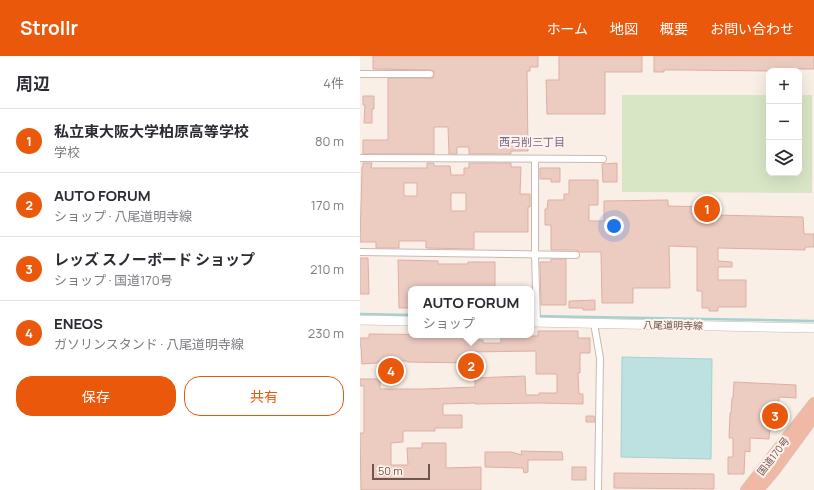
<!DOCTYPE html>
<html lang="ja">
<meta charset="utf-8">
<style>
body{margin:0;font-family:Manrope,"Noto Sans JP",sans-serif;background:#f7f7f7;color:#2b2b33}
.controls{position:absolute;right:12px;top:12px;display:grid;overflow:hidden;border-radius:8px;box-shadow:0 4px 16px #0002}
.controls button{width:36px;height:36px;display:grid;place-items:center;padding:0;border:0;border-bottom:1px solid #e1e1e2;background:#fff;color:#2b2b33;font:20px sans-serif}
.scale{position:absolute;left:12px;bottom:10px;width:58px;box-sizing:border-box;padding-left:4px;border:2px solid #70544e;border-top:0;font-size:11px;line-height:14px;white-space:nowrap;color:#70544e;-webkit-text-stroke:3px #fdf3ec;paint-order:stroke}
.you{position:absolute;left:254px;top:170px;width:14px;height:14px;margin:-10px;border:3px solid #fff;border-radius:50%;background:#1a73e8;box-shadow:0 0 0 6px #1a73e833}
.badge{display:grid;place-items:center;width:26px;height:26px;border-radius:50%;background:#ea580c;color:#fff;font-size:13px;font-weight:700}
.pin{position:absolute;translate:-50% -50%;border:2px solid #fff;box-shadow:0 1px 4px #0006}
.popup{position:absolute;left:48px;top:230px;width:126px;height:52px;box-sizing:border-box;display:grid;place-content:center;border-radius:8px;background:#fff;filter:drop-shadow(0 1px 3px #0005);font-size:13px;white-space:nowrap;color:#7c7c81}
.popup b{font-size:15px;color:#2b2b33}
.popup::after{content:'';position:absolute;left:50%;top:100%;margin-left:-8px;border:8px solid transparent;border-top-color:#fff}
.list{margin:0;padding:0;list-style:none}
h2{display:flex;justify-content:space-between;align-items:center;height:52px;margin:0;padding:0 16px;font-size:17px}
h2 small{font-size:13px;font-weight:400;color:#7c7c81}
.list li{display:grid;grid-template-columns:26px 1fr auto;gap:12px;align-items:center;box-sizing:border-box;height:64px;padding:0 16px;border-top:1px solid #e1e1e2}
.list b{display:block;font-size:15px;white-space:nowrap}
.list p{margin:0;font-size:13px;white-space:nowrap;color:#7c7c81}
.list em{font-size:13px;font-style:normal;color:#7c7c81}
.actions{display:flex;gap:8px;padding:12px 16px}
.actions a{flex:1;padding:9px 0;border:1px solid #ea580c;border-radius:16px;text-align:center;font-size:14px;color:#ea580c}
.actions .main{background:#ea580c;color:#fff}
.icon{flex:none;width:22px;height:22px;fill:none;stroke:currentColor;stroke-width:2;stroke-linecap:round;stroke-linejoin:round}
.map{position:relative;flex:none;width:454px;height:434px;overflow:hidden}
header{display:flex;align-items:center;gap:24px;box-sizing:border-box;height:56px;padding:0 20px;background:#ea580c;color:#fff}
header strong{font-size:19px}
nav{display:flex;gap:22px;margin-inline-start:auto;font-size:14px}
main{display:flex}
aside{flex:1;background:#fff}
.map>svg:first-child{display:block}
</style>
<header>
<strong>Strollr</strong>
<nav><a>ホーム</a><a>地図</a><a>概要</a><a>お問い合わせ</a></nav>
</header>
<main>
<aside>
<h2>周辺<small>4件</small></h2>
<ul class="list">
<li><span class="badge">1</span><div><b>私立東大阪大学柏原高等学校</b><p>学校</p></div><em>80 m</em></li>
<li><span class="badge">2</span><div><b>AUTO FORUM</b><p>ショップ · 八尾道明寺線</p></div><em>170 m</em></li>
<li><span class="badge">3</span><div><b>レッズ スノーボード ショップ</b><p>ショップ · 国道170号</p></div><em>210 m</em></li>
<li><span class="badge">4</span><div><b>ENEOS</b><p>ガソリンスタンド · 八尾道明寺線</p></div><em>230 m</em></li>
</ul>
<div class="actions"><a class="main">保存</a><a>共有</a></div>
</aside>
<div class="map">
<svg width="454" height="434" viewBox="0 0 454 434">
<rect width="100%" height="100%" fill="#faefe6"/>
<polygon fill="#d9e6c6" points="262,39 409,39 409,117 439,117 439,39 452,39 452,137 262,136"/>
<polygon fill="#bde1e0" stroke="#a4d2d1" points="262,301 352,303 351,403 261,401"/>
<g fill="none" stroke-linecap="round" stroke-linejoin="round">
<g stroke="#a4d2d1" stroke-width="2.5">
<polyline points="0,258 51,259"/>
<polyline points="171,260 454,265"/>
</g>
</g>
<g fill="#eccbc1" stroke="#ddafa3" fill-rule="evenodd">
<polygon points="13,0 178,0 178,11 170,11 170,15 167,15 168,95 151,95 151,98 109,98 109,91 97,91 97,98 89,98 88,71 74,71 74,98 3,98 3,84 28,84 28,22 73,22 74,18 74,15 70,14 13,13"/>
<polygon points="199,0 282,0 282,16 245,16 245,58 187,58 186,24 199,24"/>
<polygon points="294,0 454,0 454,13 413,13 413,15 323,14 304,14 304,16 294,16"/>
<polygon points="3,40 14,40 14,53 12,53 12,67 4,67 5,49 3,49"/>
<path d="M 3,107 L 12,107 L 11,112 L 67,112 L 67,107 L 74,107 L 74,110 L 90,110 L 91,119 L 104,119 L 104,112 L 109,112 L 109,107 L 151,107 L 151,111 L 161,111 L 160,138 L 170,138 L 170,151 L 168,151 L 168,176 L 114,176 L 114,193 L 66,192 L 66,185 L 39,185 L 39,192 L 16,192 L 16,186 L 0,186 L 2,111 L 3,111 ZM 44,127 L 57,127 L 57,140 L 44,140 ZM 91,137 L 106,137 L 106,155 L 91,155 Z"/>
<polygon points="257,107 257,126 243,126 242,108"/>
<polygon points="180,112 200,112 200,126 191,126 191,123 180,123"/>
<polygon points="209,124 238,124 238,149 229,149 229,165 244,165 244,145 308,144 308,150 353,151 353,159 443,161 444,178 454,178 454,191 445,191 445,194 358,192 358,205 372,206 372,211 358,211 358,224 386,224 386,251 358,251 358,255 349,255 349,252 342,252 342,235 337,235 337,191 309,190 310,232 273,232 273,247 242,247 241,196 220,196 216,194 191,194 191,169 185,169 185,153 187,153 188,144 204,144 204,138 209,138"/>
<polygon points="0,202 8,202 9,238 0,238"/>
<polygon points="191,203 206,203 206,249 181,249 180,206 191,206"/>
<polygon points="38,204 78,205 78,208 108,208 108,206 135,206 135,233 51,233 51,252 39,252"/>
<polygon points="235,244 235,254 223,254 223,252 209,252 209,245"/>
<polygon points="178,275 218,275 218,282 230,282 230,297 220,297 220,317 218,317 219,338 223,338 223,348 179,347 115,348 115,347 83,348 83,359 102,359 102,372 75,372 75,375 43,375 43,386 31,387 31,409 48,409 47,392 62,392 62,387 86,387 86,412 121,411 121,434 1,434 0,377 4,377 4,330 0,330 0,323 20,323 20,333 64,333 115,331 115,322 165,320 166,339 179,339 179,337 197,337 197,318 176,318 176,295 111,296 111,307 47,306 47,305 17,306 17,307 2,308 1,290 0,290 0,282 9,282 9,278 109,279 109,284 123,284 123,287 141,287 141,279 151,279 151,280 178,280"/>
<polygon points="374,326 436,329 436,342 419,341 419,358 422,358 422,370 410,370 409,383 390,382 390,396 385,395 384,418 368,418 368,401 373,401 373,382 369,382 370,357 371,357 372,342 373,342"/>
<polygon points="226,360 234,360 235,366 226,366"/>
<polygon points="161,395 202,396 203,404 168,404 168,416 164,417 163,412 125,411 125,396 151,396 162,399"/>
<rect x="212" y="411" width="14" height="13"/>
<polygon points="254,417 354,418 354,433 254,432"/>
</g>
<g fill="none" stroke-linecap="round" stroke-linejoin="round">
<defs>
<g id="minor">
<polyline points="0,18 70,18"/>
<polyline points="0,102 243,103"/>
<polyline points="175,103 175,199 177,266"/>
<polyline points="0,196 216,199"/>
<polyline points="234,267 240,302 238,434"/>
</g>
<g id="secondary">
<polyline points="0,264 51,265"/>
<polyline points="171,266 454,272"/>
</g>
<g id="trunk">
<polyline points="386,434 454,347"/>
<polyline points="398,434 415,414 454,361"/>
</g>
</defs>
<use href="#minor" stroke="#ccb8b1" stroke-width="8"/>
<use href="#secondary" stroke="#ceb7af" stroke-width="10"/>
<use href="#trunk" stroke="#d4ccca" stroke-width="12"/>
<use href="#minor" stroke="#fff" stroke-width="6"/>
<use href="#secondary" stroke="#fff" stroke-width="9"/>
<use href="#trunk" stroke="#efb9a5" stroke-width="11"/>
</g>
<g text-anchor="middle" stroke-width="4" stroke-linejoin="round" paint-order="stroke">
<g font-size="10" fill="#70544e" stroke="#fdf3ec">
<text transform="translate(313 269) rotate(1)" y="4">八尾道明寺線</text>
<text transform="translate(413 400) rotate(-52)" y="4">国道170号</text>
</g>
<g font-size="11" fill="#79668c" stroke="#fdf3ec">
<text x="172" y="90">西弓削三丁目</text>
</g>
</g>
</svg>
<div class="controls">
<button>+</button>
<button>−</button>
<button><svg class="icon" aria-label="layers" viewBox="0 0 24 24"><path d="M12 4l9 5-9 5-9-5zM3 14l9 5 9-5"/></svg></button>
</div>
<div class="scale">50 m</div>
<div class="you"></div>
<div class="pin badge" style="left:347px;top:153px">1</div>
<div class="pin badge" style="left:111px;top:310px">2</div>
<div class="popup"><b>AUTO FORUM</b>ショップ</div>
<div class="pin badge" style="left:415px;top:360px">3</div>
<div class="pin badge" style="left:31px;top:315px">4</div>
</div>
</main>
